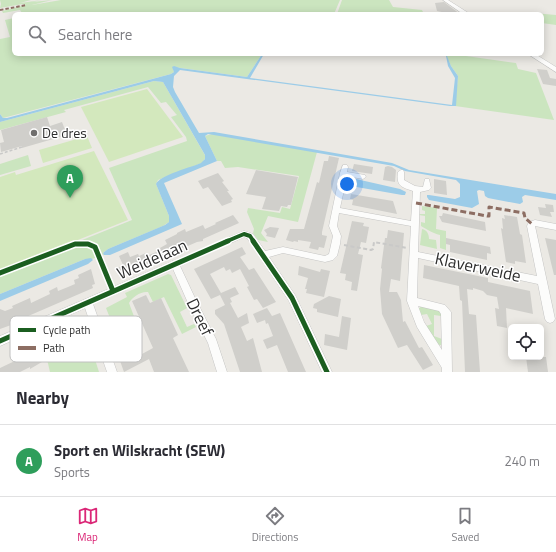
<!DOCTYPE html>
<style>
body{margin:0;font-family:"Titillium Web",sans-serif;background:#f2f2f3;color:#2b2b33}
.controls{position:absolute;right:12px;bottom:12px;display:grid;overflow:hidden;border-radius:6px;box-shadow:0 2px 10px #0003}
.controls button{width:36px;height:36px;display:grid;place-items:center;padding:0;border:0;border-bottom:1px solid #e1e1e2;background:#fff;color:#2b2b33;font:20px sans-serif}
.you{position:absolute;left:347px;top:184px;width:14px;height:14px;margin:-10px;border:3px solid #fff;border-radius:50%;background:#1a73e8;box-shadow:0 0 0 6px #1a73e833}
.badge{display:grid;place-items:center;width:26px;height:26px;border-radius:50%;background:#db2777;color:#fff;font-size:13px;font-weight:700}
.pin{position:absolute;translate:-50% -33px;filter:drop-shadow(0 1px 2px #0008)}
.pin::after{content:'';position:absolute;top:21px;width:14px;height:12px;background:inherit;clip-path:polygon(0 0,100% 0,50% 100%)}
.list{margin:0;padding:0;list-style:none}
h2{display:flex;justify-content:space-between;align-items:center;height:52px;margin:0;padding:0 16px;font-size:17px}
h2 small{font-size:13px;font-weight:400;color:#7c7c81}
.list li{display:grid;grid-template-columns:26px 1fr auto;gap:12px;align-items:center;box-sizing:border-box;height:72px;padding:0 16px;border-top:1px solid #e1e1e2}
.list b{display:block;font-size:15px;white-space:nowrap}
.list p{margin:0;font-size:13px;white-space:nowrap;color:#7c7c81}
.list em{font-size:13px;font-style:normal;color:#7c7c81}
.icon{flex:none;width:22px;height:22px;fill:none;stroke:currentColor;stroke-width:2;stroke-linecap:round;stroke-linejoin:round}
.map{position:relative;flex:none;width:556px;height:372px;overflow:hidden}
.search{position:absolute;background:#fff;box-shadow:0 2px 10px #0003;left:12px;right:12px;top:12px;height:44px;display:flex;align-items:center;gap:10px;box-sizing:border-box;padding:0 14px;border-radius:6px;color:#7c7c81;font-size:15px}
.sheet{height:124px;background:#fff}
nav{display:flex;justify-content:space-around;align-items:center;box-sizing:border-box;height:56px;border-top:1px solid #e1e1e2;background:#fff;font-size:11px;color:#7c7c81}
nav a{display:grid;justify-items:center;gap:2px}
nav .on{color:#db2777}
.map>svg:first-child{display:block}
</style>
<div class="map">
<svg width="556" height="372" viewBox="0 0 556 372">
<rect width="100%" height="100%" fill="#ebe9e4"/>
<g fill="#cbe5bf">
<polygon points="0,0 31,0 20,3 42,0 32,2 52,0 32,5 61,0 340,0 334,14 290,12 289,14 19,14 22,13 20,10 3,13 2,11 26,5 23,4 0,8 1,4"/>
<polygon points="342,0 389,0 393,7 422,10 424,14 337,14"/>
<polygon points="533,13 556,15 556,25 542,23 542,14 533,14"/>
<polygon points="14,18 14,54 262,54 247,77 173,67 174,72 171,74 3,118 0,114 0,39 10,37 5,20"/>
<polygon points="452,54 516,63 518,69 536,73 554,120 455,106 458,76 451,66 446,55"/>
<polygon points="154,81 163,82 206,157 202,163 163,178 158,180 156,184 169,216 169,222 163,226 108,249 103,253 104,255 92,259 85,259 0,294 0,273 132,220 109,168 187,141 186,137 171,117 177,115 176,114 166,102 161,103 148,87 64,110 66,112 0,130 0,122"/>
<polygon points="212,134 317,152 298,222 268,216 261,233 268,242 258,240 253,233 254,229 247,212 248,208 280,213 282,207 290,209 299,176 238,167 225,168 221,161 217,161 205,136"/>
<polygon points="28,155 31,166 0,175 0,164"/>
<path d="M 422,206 L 437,208 L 436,229 L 446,231 L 446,250 L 440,248 L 440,235 C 432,233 428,230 421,226 L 421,222 L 425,223 L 425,216 L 419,215 L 419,214 L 425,214 L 425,211 L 422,210 Z"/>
<path d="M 422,229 C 427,230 429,234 429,239 L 436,240 L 437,249 L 420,245 Z"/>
<path d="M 168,274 L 171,275 L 187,308 L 180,312 L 187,327 L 194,324 L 196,327 L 182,334 L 164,297 L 153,302 L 148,292 C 141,291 132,297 129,303 L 142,338 L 132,343 L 130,338 L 123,342 L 125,347 L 122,348 L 106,308 L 127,297 L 125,293 Z"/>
<polygon points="422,306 439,310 441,312 441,316 434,315 434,336 442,339 441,345 438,345 426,326 432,324 427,314 421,315 418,309"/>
<polygon points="82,319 99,372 50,372 42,338"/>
</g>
<g fill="#d3e8bd">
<polygon points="147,89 183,137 109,162 81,107"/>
<polygon points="87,136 92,148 43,163 39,150"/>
<polygon points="94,151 128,220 0,271 0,177 15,172 16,175"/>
</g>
<g fill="#9ccce8">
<path d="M 262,54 L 264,54 L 250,78 L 452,105 L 455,78 L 448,66 L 446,56 L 447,56 L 451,66 L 458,76 L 456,106 L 450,106 L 180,70 L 174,76 L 173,87 L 175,92 L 199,133 L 214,132 L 392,163 L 409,170 L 556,194 L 556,200 L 525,195 L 522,197 L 523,202 L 520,204 L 488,198 L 485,196 L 484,191 L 479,190 L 477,191 L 479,204 L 472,208 L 429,200 L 427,197 L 427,195 L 429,195 L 455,199 L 460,197 L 460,184 L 456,180 L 405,171 L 394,166 L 208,134 L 205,136 L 217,161 L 164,183 L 182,224 L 110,255 L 104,255 L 103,253 L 108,249 L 165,225 L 169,222 L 169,216 L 156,184 C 160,175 192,167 201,163 L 205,159 L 205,155 L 163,82 L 154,81 L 0,122 L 0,114 L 3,118 L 7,118 L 171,74 L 174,72 L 172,67 L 174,66 L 180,68 L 247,77 Z"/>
<polygon points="356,179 400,189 406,192 405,195 402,195 351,186 352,180"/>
<polygon points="91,258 93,260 88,264 0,301 0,294 85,259"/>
</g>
<g fill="#d0cfcb">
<polygon points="444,2 460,14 451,14 437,11 435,3"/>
<polygon points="537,69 547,70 550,78 556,79 556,86 543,84"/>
<polygon points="47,117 50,126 62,122 67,135 22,148 22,146 1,152 0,143 4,142 1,130"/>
<polygon points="329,156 339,158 322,232 322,235 327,236 324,248 319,247 318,250 309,248 311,242 298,240 298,242 294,241 293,242 286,240 290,229 304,229 317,182 319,183 324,161 328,161"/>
<polygon points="354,164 373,167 372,174 352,171"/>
<polygon points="388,166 392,167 396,170 395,182 383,180 385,167"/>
<polygon points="256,170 298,177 291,205 288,205 287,207 281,206 279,211 262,209 266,197 246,194"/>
<polygon points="218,173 224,181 222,182 229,191 227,191 233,199 231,200 232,202 222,206 208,187 203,189 198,181"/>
<polygon points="434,179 446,181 447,195 434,193"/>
<polygon points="351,194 393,201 397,214 352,205 353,200 350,199"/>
<polygon points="545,204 553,205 554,212 550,212 552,217 540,215 538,207 546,208"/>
<polygon points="443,213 485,222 486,231 442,222 439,216 442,216"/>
<polygon points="233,215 239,223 203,239 203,241 197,242 119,276 116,269 123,265 119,256 128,252 130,257 138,254 139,256 146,253 147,256 161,250 160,248 167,244 165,240 177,234 177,233 185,229 186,232 203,225 205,229 216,224 215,223"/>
<polygon points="504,215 517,217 520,234 522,235 526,263 515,261 515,264 506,262 501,228 503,229 502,218 505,219"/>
<polygon points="352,221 364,223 363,226 369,227 366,243 361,242 358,254 363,255 357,291 351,290 352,282 345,280 346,274 340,273"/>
<polygon points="270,227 279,228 275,238 266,236 267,234 264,230"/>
<polygon points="388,230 404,233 400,281 391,279 389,292 397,292 401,300 403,322 405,321 419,348 422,347 433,365 423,370 407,345 398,348 382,314 380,289 382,269 381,268 385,238 387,238"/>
<polygon points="446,238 490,247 491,254 487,253 487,260 450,252 450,245 446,244"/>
<polygon points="545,238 556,240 556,275 554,275"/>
<polygon points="242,247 246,254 240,257 249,270 254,268 276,302 263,308 257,299 254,300 247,287 249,286 240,269 232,273 230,269 226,271 224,267 210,274 221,293 235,287 239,294 230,298 232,302 230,303 238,318 247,313 249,323 241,327 247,341 253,338 262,372 240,372 224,324 215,314 215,310 225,305 220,295 211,299 194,269"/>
<polygon points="424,265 488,278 488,282 530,291 533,314 506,308 507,328 497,326 495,308 499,309 497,297 487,295 483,291 473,288 473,290 467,289 469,314 476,315 480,372 465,372 462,301 460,300 459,286 423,278"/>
<polygon points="299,266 320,272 321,269 330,271 324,297 306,293 307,289 305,289 308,278 298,275"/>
<polygon points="91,269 95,284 92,285 93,288 26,317 25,320 0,329 0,309 5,311 13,308 12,306 30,298 31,303 50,294 49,291 57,287 58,291 68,287 75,284 74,280 79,278 78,275"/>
<polygon points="146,295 150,303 161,298 178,335 173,338 189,372 154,372 149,359 124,372 119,358 121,354 126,352 125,350 138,344 142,354 153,348 132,301"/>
<polygon points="329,296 341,299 338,317 317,312 317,309 313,308 314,304"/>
<polygon points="267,308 272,316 280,313 306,372 288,372 277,345 267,349 263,340 273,336 268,323 266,324 265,320 257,323 253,314"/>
<polygon points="342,316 351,318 347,350 324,345 325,334 339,337"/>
<polygon points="35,349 36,351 40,349 41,351 45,349 47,359 30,369 30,367 20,372 0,372 0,368 19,359 18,357"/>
<polygon points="526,357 546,357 548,372 528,372"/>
</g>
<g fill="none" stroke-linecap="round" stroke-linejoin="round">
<defs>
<path id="minor" d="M 343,165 L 347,165 L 348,167 L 347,172 L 365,175 L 366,177 L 363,179 L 347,176 L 340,208 L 411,221 L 413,191 C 401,187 396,186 398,172 L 401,170 L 403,170 L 404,172 L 404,180 L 415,186 L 423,187 L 425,179 L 429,179 L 431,188 L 429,190 L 420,192 L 418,252 L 537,276 L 527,226 L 529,222 L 535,220 L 556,224 L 556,230 L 535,226 L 555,319 L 553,322 L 550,323 L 547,322 L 545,319 L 538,284 L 418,258 L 417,298 L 445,305 L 451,312 L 452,372 L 442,372 L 442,368 L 417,327 L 407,301 L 411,226 L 339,213 L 337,226 L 341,236 L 340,244 L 337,256 L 333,260 L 325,262 L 283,253 L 269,257 L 295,295 L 332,372 L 322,372 L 289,301 L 247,238 L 244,237 L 180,266 L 195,298 L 216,339 L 227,372 L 217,372 L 208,343 L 188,303 L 173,269 L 93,304 L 117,372 L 107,372 L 85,308 L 0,346 L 0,336 L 171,262 L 172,261 L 176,260 L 244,231 L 253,234 L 265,251 L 283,247 L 325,256 L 329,254 L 333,236 L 329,226 L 340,173 ZM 418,306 L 439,311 L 441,314 L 442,350 L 424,322 Z"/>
<g id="tertiary">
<polygon points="443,0 448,0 470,14 463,14"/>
<polygon points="528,54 535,54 556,67 556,72"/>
</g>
</defs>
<use href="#minor" stroke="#c5c5c4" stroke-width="1"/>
<use href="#tertiary" stroke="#c5c5c4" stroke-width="1"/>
<polyline stroke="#c9c9c8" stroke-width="1.5" stroke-dasharray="3 2" stroke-linecap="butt" points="0,154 22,147"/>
<polyline stroke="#c9c9c8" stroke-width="2" stroke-dasharray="4 2.5" stroke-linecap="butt" points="344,245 371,250 373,249 374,242 407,248"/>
<use href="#minor" fill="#fcfcfb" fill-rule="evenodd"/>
<use href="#tertiary" fill="#fcfcfb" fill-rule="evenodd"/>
<polyline stroke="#8d6e63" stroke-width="2" stroke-dasharray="3.5 2" stroke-linecap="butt" points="0,10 27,5"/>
<polyline stroke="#8d6e63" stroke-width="3" stroke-dasharray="6 3" stroke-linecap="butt" points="416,203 487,216 489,216 489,207 524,213 525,218 532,224"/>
<defs>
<polyline id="cycleway-far1" points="225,242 244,234 250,236 254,242"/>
<g id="cycleway">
<polyline points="253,241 292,298 327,372"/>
<polyline points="0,273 75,244 88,244 95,247 113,291"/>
<polyline points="0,341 228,241"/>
</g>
</defs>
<use href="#cycleway-far1" stroke="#fff" stroke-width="6"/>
<use href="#cycleway" stroke="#fff" stroke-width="8"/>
<use href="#cycleway-far1" stroke="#1b5e20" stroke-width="4"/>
<use href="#cycleway" stroke="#1b5e20" stroke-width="5"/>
</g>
<circle fill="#706f6e" stroke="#fff" stroke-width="1.5" cx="34" cy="133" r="4"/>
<g text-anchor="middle" stroke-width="3" stroke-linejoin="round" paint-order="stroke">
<g font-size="14" fill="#2e2e2e" stroke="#fff" text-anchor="start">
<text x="42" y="138">De dres</text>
</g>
<g font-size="17" fill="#2e2e2e" stroke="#fff">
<text transform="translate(152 259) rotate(-24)" y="6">Weidelaan</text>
<text transform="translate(478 267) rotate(12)" y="6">Klaverweide</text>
<text transform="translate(200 317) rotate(64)" y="6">Dreef</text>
</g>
</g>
<rect x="10" y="316" width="132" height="46" rx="6" fill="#fff" stroke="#c0c0c0" stroke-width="1"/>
<rect x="18" y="328" width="18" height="4" fill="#1b5e20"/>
<rect x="18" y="346" width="18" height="4" fill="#8d6e63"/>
<g font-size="11" fill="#2e2e2e">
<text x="43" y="334">Cycle path</text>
<text x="43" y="352">Path</text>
</g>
</svg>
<div class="controls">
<button><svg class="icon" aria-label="locate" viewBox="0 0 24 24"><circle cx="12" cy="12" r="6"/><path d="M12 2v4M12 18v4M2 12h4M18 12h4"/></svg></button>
</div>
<div class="you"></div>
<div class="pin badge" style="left:70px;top:198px;background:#2e9e5b">A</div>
<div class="search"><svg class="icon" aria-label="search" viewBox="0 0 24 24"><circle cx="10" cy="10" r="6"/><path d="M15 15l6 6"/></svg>Search here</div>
</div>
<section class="sheet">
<h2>Nearby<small></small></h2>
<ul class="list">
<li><span class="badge" style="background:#2e9e5b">A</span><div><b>Sport en Wilskracht (SEW)</b><p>Sports</p></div><em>240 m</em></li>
</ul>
</section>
<nav>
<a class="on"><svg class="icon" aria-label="map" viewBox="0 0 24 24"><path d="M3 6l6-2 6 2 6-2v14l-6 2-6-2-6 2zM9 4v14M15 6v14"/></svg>Map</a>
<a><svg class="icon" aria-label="directions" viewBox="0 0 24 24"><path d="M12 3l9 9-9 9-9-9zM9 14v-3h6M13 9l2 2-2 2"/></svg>Directions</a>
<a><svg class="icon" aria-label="saved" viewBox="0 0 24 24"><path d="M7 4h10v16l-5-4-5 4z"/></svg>Saved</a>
</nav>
